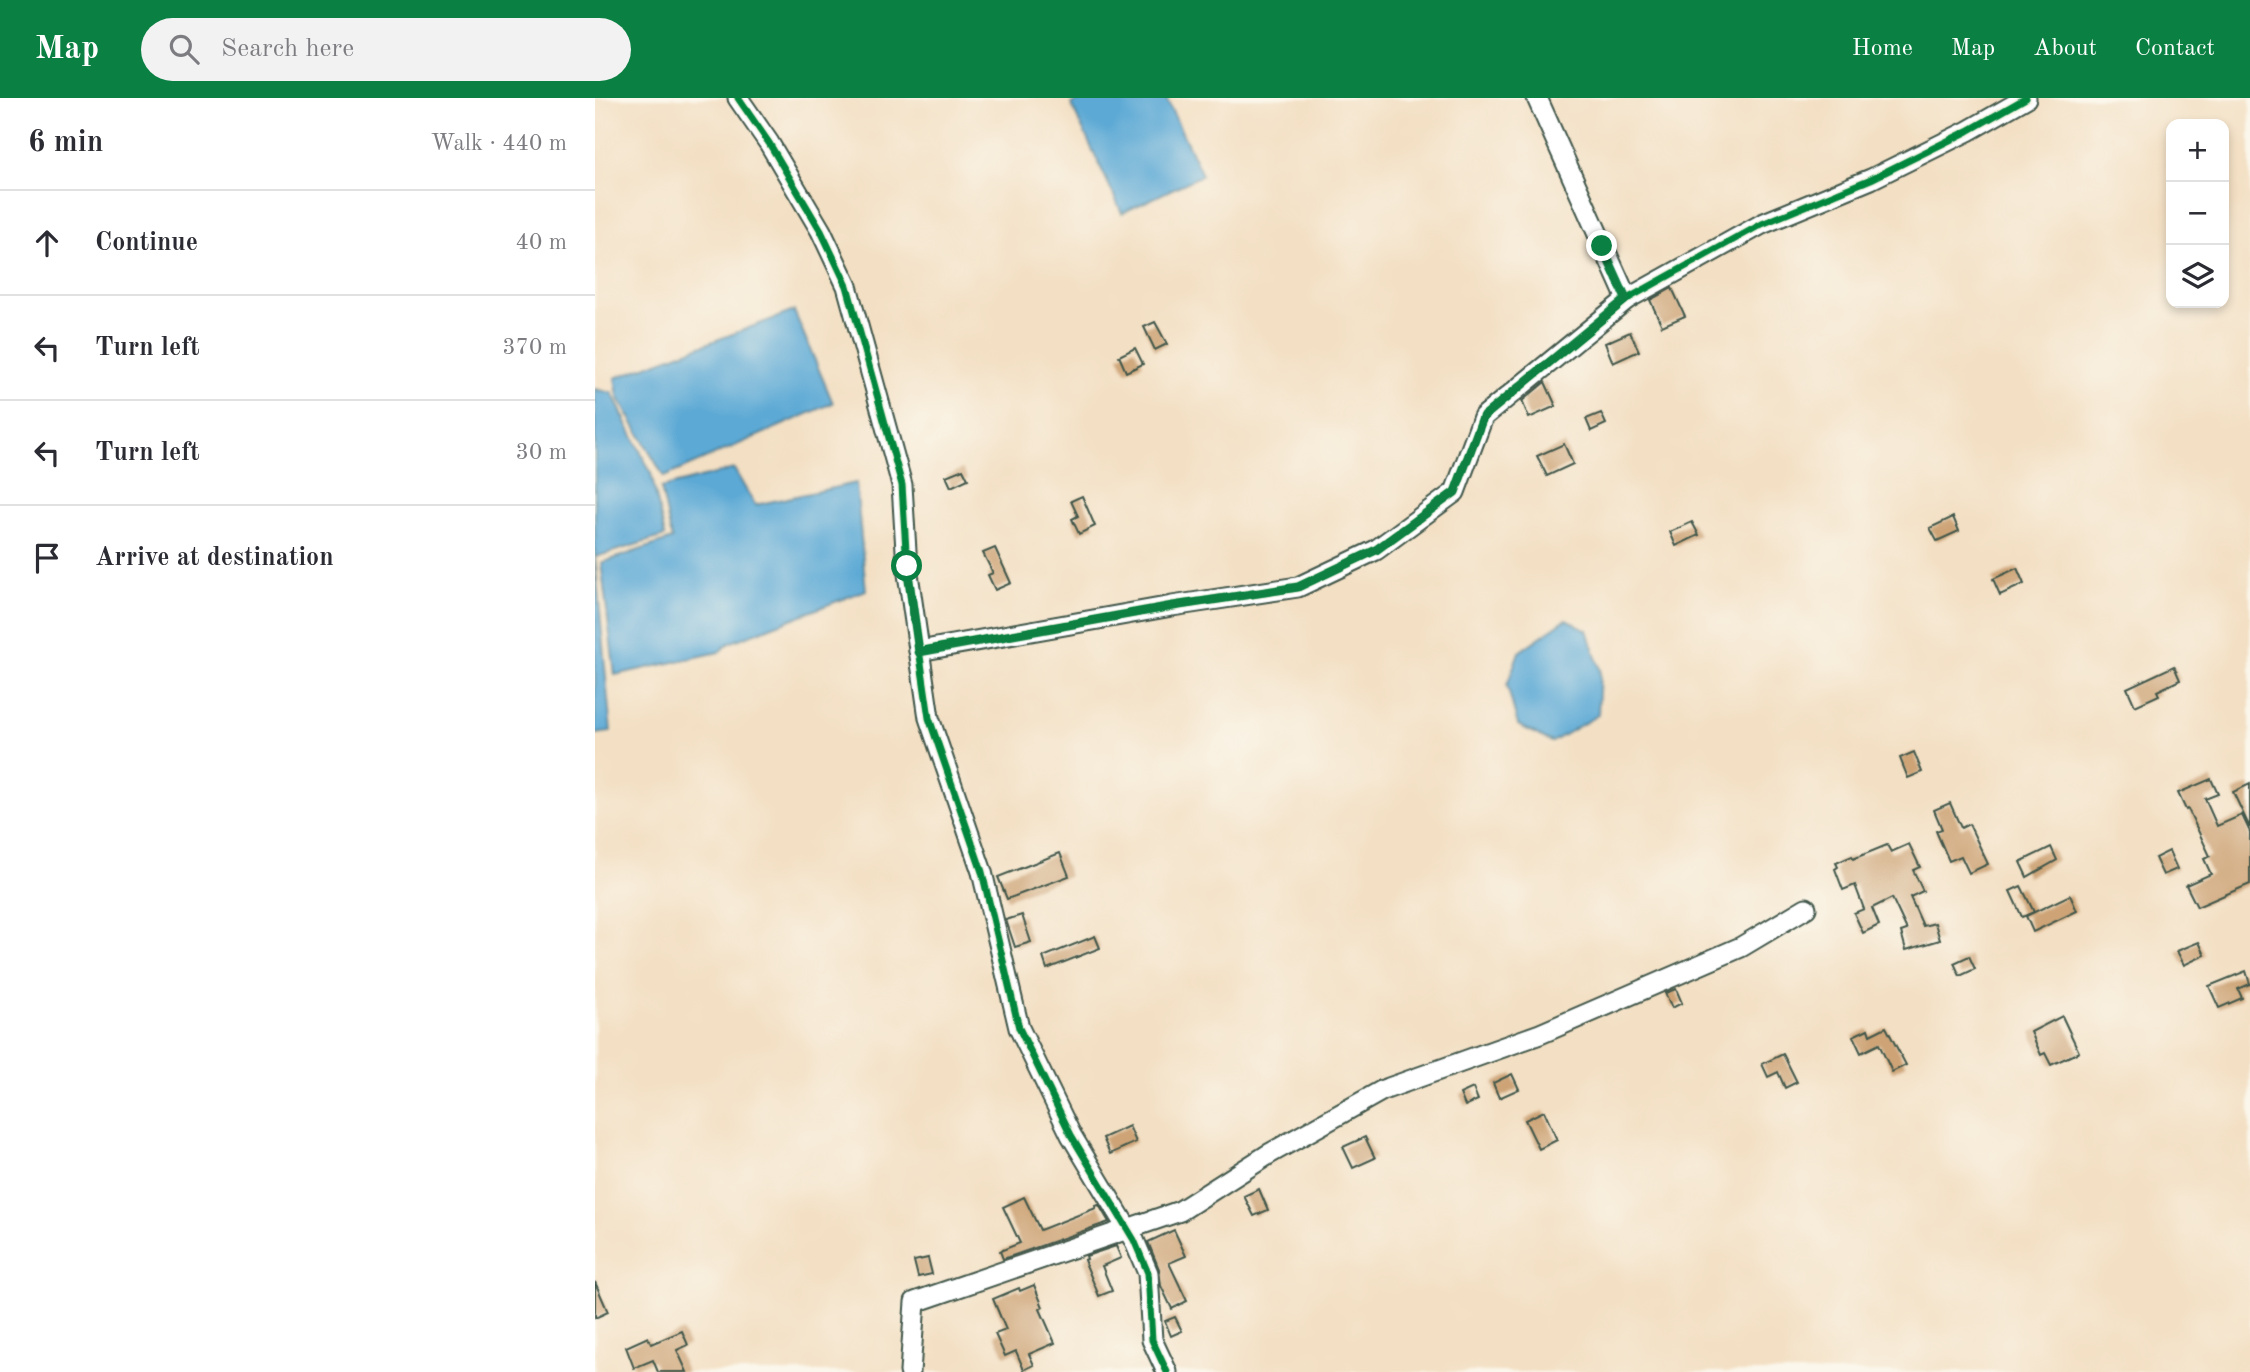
<!DOCTYPE html>
<meta charset="utf-8">
<style>
body{margin:0;font-family:"Old Standard TT",serif;background:#f2f2f3;color:#2b2b33}
.controls{position:absolute;right:21px;top:21px;display:grid;overflow:hidden;border-radius:14px;box-shadow:0 4px 10px #0003}
.controls button{width:63px;height:63px;display:grid;place-items:center;padding:0;border:0;border-bottom:2px solid #e1e1e2;background:#fff;color:#2b2b33;font:35px sans-serif}
.stop{position:absolute;width:21px;height:21px;margin:-16px;border:5px solid #0b8043;border-radius:50%;background:#fff}
.stop.end{background:#0b8043;border-color:#fff;box-shadow:0 2px 7px #0008}
.list{margin:0;padding:0;list-style:none}
h2{display:flex;justify-content:space-between;align-items:center;height:91px;margin:0;padding:0 28px;font-size:30px}
h2 small{font-size:23px;font-weight:400;color:#7c7c81}
.list li{display:grid;grid-template-columns:46px 1fr auto;gap:21px;align-items:center;box-sizing:border-box;height:105px;padding:0 28px;border-top:2px solid #e1e1e2}
.list b{display:block;font-size:26px;white-space:nowrap}
.list em{font-size:23px;font-style:normal;color:#7c7c81}
.icon{flex:none;width:38px;height:38px;fill:none;stroke:currentColor;stroke-width:2;stroke-linecap:round;stroke-linejoin:round}
.map{position:relative;flex:none;width:1655px;height:1274px;overflow:hidden}
header{display:flex;align-items:center;gap:42px;box-sizing:border-box;height:98px;padding:0 35px;background:#0b8043;color:#fff}
header strong{font-size:33px}
nav{display:flex;gap:38px;margin-inline-start:auto;font-size:24px}
.search{width:490px;height:63px;background:#f2f2f3;display:flex;align-items:center;gap:18px;box-sizing:border-box;padding:0 24px;border-radius:38px;color:#7c7c81;font-size:26px}
main{display:flex}
aside{flex:1;background:#fff}
.map>svg:first-child{display:block}
</style>
<header>
<strong>Map</strong>
<div class="search"><svg class="icon" aria-label="search" viewBox="0 0 24 24"><circle cx="10" cy="10" r="6"/><path d="M15 15l6 6"/></svg>Search here</div>
<nav><a>Home</a><a>Map</a><a>About</a><a>Contact</a></nav>
</header>
<main>
<aside>
<h2>6 min<small>Walk · 440 m</small></h2>
<ul class="list">
<li><svg class="icon" aria-label="ahead" viewBox="0 0 24 24"><path d="M12 20V5M6 11l6-6 6 6"/></svg><div><b>Continue</b></div><em>40 m</em></li>
<li><svg class="icon" aria-label="left" viewBox="0 0 24 24"><path d="M17 20v-9H6M10 6l-5 5 5 5"/></svg><div><b>Turn left</b></div><em>370 m</em></li>
<li><svg class="icon" aria-label="left" viewBox="0 0 24 24"><path d="M17 20v-9H6M10 6l-5 5 5 5"/></svg><div><b>Turn left</b></div><em>30 m</em></li>
<li><svg class="icon" aria-label="arrive" viewBox="0 0 24 24"><path d="M6 21V4h12l-3 4 3 4H6"/></svg><div><b>Arrive at destination</b></div></li>
</ul>
</aside>
<div class="map">
<svg width="1655" height="1274" viewBox="0 0 1655 1274">
<rect width="100%" height="100%" fill="#fbf7ec"/>
<filter id="ink" filterUnits="userSpaceOnUse"><feTurbulence type="fractalNoise" baseFrequency=".0143" numOctaves="2"/><feDisplacementMap in="SourceGraphic" scale="14" xChannelSelector="R" yChannelSelector="G"/><feConvolveMatrix kernelMatrix="1 2 1 2 8 2 1 2 1" color-interpolation-filters="sRGB"/></filter>
<filter id="wash" filterUnits="userSpaceOnUse"><feTurbulence type="fractalNoise" baseFrequency=".00686" numOctaves="4" result="noise"/><feDisplacementMap in="SourceGraphic" scale="28" xChannelSelector="R" yChannelSelector="G"/><feGaussianBlur stdDeviation="1.57" result="paint"/><feColorMatrix in="noise" values="0 0 0 0 0 0 0 0 0 0 0 0 0 0 0 0 0 1.4 0 .05"/><feComposite in="paint" operator="in"/></filter>
<g filter="url(#wash)">
<rect width="100%" height="100%" fill="#f3dfc3"/>
<g fill="#5ca9d5" stroke="#3e7384" stroke-width="2">
<polygon points="489,0 571,0 607,77 527,115 476,6"/>
<polygon points="199,213 238,305 69,379 23,299 20,280"/>
<polygon points="0,291 17,295 56,375 70,438 0,459 16,634 0,636"/>
<polygon points="139,371 160,407 261,385 271,492 134,545 124,554 20,577 6,465 77,441 66,390"/>
<polygon points="971,521 992,532 1005,572 1003,617 957,644 923,627 912,587 924,554"/>
</g>
<g id="blocks">
<g fill="#cea477">
<polygon points="1077,190 1090,218 1067,228 1055,202"/>
<polygon points="560,224 572,246 560,252 549,229"/>
<polygon points="1035,234 1044,253 1018,265 1010,245"/>
<polygon points="540,250 548,266 531,274 524,258"/>
<polygon points="950,284 961,308 934,320 927,303"/>
<polygon points="1006,315 1011,326 996,333 991,321"/>
<polygon points="969,346 978,366 952,378 942,358"/>
<polygon points="368,371 373,381 356,389 351,378"/>
<polygon points="487,398 500,428 484,436 477,421 483,418 476,403"/>
<polygon points="1358,419 1364,433 1342,443 1335,430"/>
<polygon points="1097,424 1104,437 1081,448 1075,434"/>
<polygon points="400,450 416,485 400,492 393,477 398,475 388,455"/>
<polygon points="1422,470 1429,486 1405,497 1398,481"/>
<polygon points="1579,568 1585,582 1562,593 1564,597 1540,608 1532,590"/>
<polygon points="1319,654 1327,674 1313,680 1305,660"/>
<polygon points="1616,681 1623,696 1610,701 1622,728 1647,717 1655,734 1655,786 1602,809 1591,787 1616,776 1609,761 1615,758 1593,711 1591,712 1583,695"/>
<polygon points="1655,686 1655,730 1638,694"/>
<polygon points="1355,705 1366,730 1374,726 1393,766 1374,775 1366,758 1354,763 1341,733 1347,731 1339,712"/>
<polygon points="1314,746 1325,769 1318,772 1328,793 1315,799 1328,828 1340,825 1345,842 1311,852 1306,834 1312,832 1297,800 1277,810 1284,827 1268,835 1259,815 1269,811 1260,787 1248,792 1240,771 1243,769 1241,765 1257,758 1258,761 1292,747 1296,754"/>
<polygon points="1456,749 1462,762 1432,779 1425,764"/>
<polygon points="1574,753 1582,771 1568,777 1560,760"/>
<polygon points="465,755 474,778 412,801 403,779"/>
<polygon points="1426,788 1439,814 1427,819 1415,793"/>
<polygon points="1475,797 1482,813 1438,834 1431,818"/>
<polygon points="427,817 436,844 420,849 411,822"/>
<polygon points="500,838 505,850 452,871 448,859"/>
<polygon points="1604,844 1610,857 1589,867 1582,853"/>
<polygon points="1374,858 1380,871 1365,878 1359,865"/>
<polygon points="1651,873 1655,886 1643,891 1647,900 1624,910 1614,888"/>
<polygon points="1081,891 1087,905 1077,910 1070,895"/>
<polygon points="1467,918 1484,954 1456,967 1450,955 1446,957 1436,934"/>
<polygon points="1291,929 1311,967 1297,974 1284,946 1266,955 1258,938 1273,931 1275,937"/>
<polygon points="1188,956 1202,984 1190,990 1183,974 1173,979 1167,966"/>
<polygon points="917,976 924,991 904,1000 898,985"/>
<polygon points="878,990 883,1002 870,1008 865,996"/>
<polygon points="949,1013 962,1042 944,1051 930,1022"/>
<polygon points="534,1028 541,1044 515,1056 508,1040"/>
<polygon points="770,1039 780,1060 758,1070 748,1049"/>
<polygon points="664,1091 673,1112 659,1118 649,1098"/>
<polygon points="429,1099 445,1132 501,1110 500,1108 504,1107 514,1124 408,1161 405,1153 425,1145 408,1109"/>
<polygon points="579,1132 591,1158 574,1165 592,1203 577,1211 566,1188 564,1171 553,1144"/>
<polygon points="521,1148 526,1160 507,1168 517,1193 504,1198 489,1162 492,1161 491,1158"/>
<polygon points="333,1160 337,1176 323,1179 319,1163"/>
<polygon points="0,1184 13,1214 0,1220"/>
<polygon points="439,1187 448,1209 445,1211 460,1245 434,1256 439,1267 429,1272 421,1253 410,1258 400,1236 411,1232 398,1201 424,1190 425,1193"/>
<polygon points="580,1219 587,1233 576,1238 570,1223"/>
<polygon points="87,1233 93,1247 82,1252 92,1274 63,1274 58,1262 39,1270 31,1249 53,1239 56,1246"/>
</g>
</g>
</g>
<g filter="url(#ink)">
<use href="#blocks" fill-opacity="0" stroke="#3f5549" stroke-width="2"/>
<g fill="none" stroke-linecap="round" stroke-linejoin="round">
<defs>
<g id="minor">
<polyline points="143,0 174,45 226,133 252,188 307,387 312,469 334,620 387,774 424,930 476,1037 539,1142 553,1175 557,1242 572,1274"/>
<polyline points="942,0 1032,201"/>
<polyline points="324,553 577,508 703,489 781,452 860,394 888,319 1032,201 1167,126 1276,81 1373,33 1431,0"/>
<polyline points="315,1274 320,1204 585,1113 674,1056 788,992 945,936 1146,849 1211,810"/>
</g>
</defs>
<use href="#minor" stroke="#3f5549" stroke-width="23"/>
<use href="#minor" stroke="#fff" stroke-width="19"/>
<defs>
<g id="cycleway">
<polyline points="143,0 174,45 226,133 252,188 307,387 312,469 334,620 387,774 424,930 476,1037 539,1142 553,1175 557,1242 572,1274"/>
<polyline points="324,553 577,508 703,489 781,452 860,394 888,319 1032,201 1167,126 1276,81 1373,33 1431,0"/>
</g>
</defs>
<use href="#cycleway" stroke="#fbf7ec" stroke-width="11"/>
<use href="#cycleway" stroke="#00873e" stroke-width="7"/>
</g>
</g>
<g fill="none" stroke-linecap="round" stroke-linejoin="round" filter="url(#ink)">
<polyline stroke="#0b8043" stroke-width="9" points="312,468 324,554 578,508 703,489 781,452 860,394 888,319 1031,201 1007,148"/>
</g>
</svg>
<div class="controls">
<button>+</button>
<button>−</button>
<button><svg class="icon" aria-label="layers" viewBox="0 0 24 24"><path d="M12 4l9 5-9 5-9-5zM3 14l9 5 9-5"/></svg></button>
</div>
<div class="stop" style="left:312px;top:468px"></div>
<div class="stop end" style="left:1007px;top:148px"></div>
</div>
</main>
